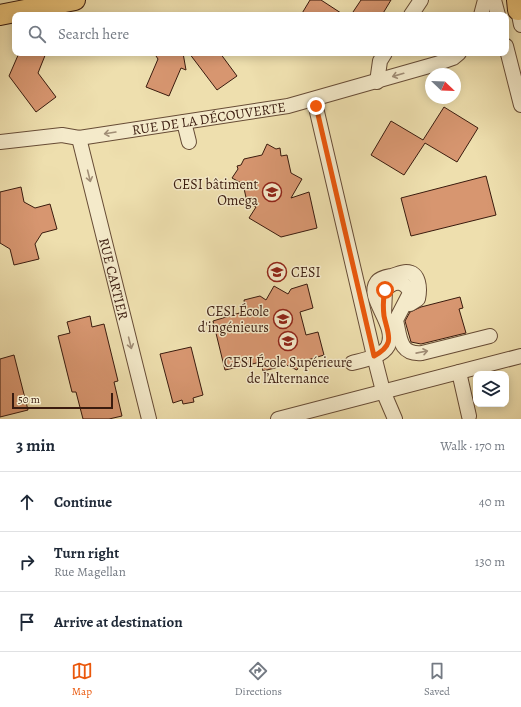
<!DOCTYPE html>
<meta charset="utf-8">
<style>
body{margin:0;font-family:Alegreya,serif;background:#f6f6f7;color:#1f2937}
.controls{position:absolute;right:12px;bottom:12px;display:grid;overflow:hidden;border-radius:8px;box-shadow:0 2px 10px #0003}
.controls button{width:36px;height:36px;display:grid;place-items:center;padding:0;border:0;border-bottom:1px solid #e0e1e3;background:#fff;color:#1f2937;font:20px sans-serif}
.compass{position:absolute;left:425px;top:68px;width:36px;height:36px;border-radius:50%;background:#fff;box-shadow:0 2px 10px #0003;rotate:113deg}
.scale{position:absolute;left:12px;bottom:10px;width:101px;box-sizing:border-box;padding-left:4px;border:2px solid #3a1b0e;border-top:0;font-size:11px;line-height:14px;white-space:nowrap;color:#3a1b0e;-webkit-text-stroke:3px #f4eaca;paint-order:stroke}
.stop{position:absolute;width:12px;height:12px;margin:-9px;border:3px solid #ea580c;border-radius:50%;background:#fff}
.stop.end{background:#ea580c;border-color:#fff;box-shadow:0 1px 4px #0008}
.list{margin:0;padding:0;list-style:none}
h2{display:flex;justify-content:space-between;align-items:center;height:52px;margin:0;padding:0 16px;font-size:17px}
h2 small{font-size:13px;font-weight:400;color:#747a83}
.list li{display:grid;grid-template-columns:26px 1fr auto;gap:12px;align-items:center;box-sizing:border-box;height:60px;padding:0 16px;border-top:1px solid #e0e1e3}
.list b{display:block;font-size:15px;white-space:nowrap}
.list p{margin:0;font-size:13px;white-space:nowrap;color:#747a83}
.list em{font-size:13px;font-style:normal;color:#747a83}
.icon{flex:none;width:22px;height:22px;fill:none;stroke:currentColor;stroke-width:2;stroke-linecap:round;stroke-linejoin:round}
.map{position:relative;flex:none;width:521px;height:419px;overflow:hidden}
.search{position:absolute;background:#fff;box-shadow:0 2px 10px #0003;left:12px;right:12px;top:12px;height:44px;display:flex;align-items:center;gap:10px;box-sizing:border-box;padding:0 14px;border-radius:8px;color:#747a83;font-size:15px}
.sheet{height:232px;background:#fff}
nav{display:flex;justify-content:space-around;align-items:center;box-sizing:border-box;height:56px;border-top:1px solid #e0e1e3;background:#fff;font-size:11px;color:#747a83}
nav a{display:grid;justify-items:center;gap:2px}
nav .on{color:#ea580c}
.map>svg:first-child{display:block}
</style>
<div class="map">
<svg width="521" height="419" viewBox="0 0 521 419">
<rect width="100%" height="100%" fill="#eedfae"/>
<filter id="stains"><feTurbulence type="fractalNoise" baseFrequency=".005" numOctaves="4"/><feColorMatrix values="0 0 0 0 .2 0 0 0 0 .09 0 0 0 0 .02 0 0 0 .5 -.17"/></filter>
<radialGradient id="worn" r=".72"><stop offset=".6" stop-color="#630" stop-opacity="0"/><stop offset="1" stop-color="#630" stop-opacity=".3"/></radialGradient>
<g fill="#d79670" stroke="#3a1b0e">
<polygon points="310,0 321,0 344,15 301,15"/>
<polygon points="361,0 391,0 382,15 351,15"/>
<polygon points="19,53 46,53 38,73 56,97 36,112 9,76"/>
<polygon points="154,53 183,53 186,70 181,68 169,96 146,87 158,59"/>
<polygon points="189,53 220,53 237,76 217,90"/>
<polygon points="444,107 478,128 457,162 425,143 404,175 371,155 391,121 423,140"/>
<polygon points="267,144 276,149 280,148 281,156 287,155 291,173 302,179 291,198 309,192 317,228 281,237 249,218 256,207 247,202 243,184 232,178 238,169 237,166 241,165 244,159 262,155"/>
<polygon points="486,176 496,215 411,236 401,198"/>
<polygon points="21,187 24,202 35,208 50,204 57,229 42,233 35,244 39,259 14,265 10,249 0,243 0,192"/>
<polygon points="307,284 313,308 300,312 306,335 318,332 324,355 301,362 297,370 282,363 279,367 263,371 261,362 225,370 213,321 246,311 244,300 260,296 266,300 274,286 288,294 291,289"/>
<polygon points="460,297 463,308 459,309 466,333 421,344 411,342 405,321 410,312 421,307"/>
<polygon points="90,316 92,327 104,324 118,381 114,382 122,416 109,419 83,419 76,392 72,392 58,336 70,333 67,322"/>
<polygon points="191,347 203,395 193,398 194,402 183,404 182,400 173,403 160,354"/>
<polygon points="14,355 28,410 0,417 0,359"/>
</g>
<g fill="none" stroke-linecap="round" stroke-linejoin="round">
<defs>
<g id="minor">
<polyline points="494,0 498,15"/>
<polyline points="518,10 521,25"/>
<polyline points="411,15 421,0"/>
<polyline points="481,15 485,0"/>
<polyline points="506,46 521,105"/>
<polyline points="377,82 380,61 385,53"/>
<polyline points="314,99 374,356 383,391 395,419"/>
<polyline points="184,122 189,142"/>
<path id="s1" d="M 79,138 L 149,419"/>
<path id="s2" d="M 0,142 L 62,135 L 79,138 L 288,106 L 436,64 L 453,58 L 459,53"/>
<path d="M 384,315 L 385,290 C 394,280 405,280 410,293 L 396,320 C 400,337 399,355 422,353 L 490,336"/>
<path d="M 352,363 C 363,360 382,357 388,346 C 398,325 365,298 377,282 C 380,278 386,277 391,276 C 396,275 401,272 406,272 C 420,272 420,289 418,299 L 410,304"/>
<polyline points="459,372 469,416"/>
<polyline points="278,419 521,356"/>
</g>
<g id="highway">
<polyline points="517,0 518,10"/>
<polyline points="0,15 75,0"/>
</g>
</defs>
<use href="#minor" stroke="#674c36" stroke-width="16"/>
<use href="#highway" stroke="#3a1b0e" stroke-width="22"/>
<use href="#minor" stroke="#f4eaca" stroke-width="14"/>
<use href="#highway" stroke="#e7c077" stroke-width="20"/>
</g>
<defs><path id="oneway-shaft" d="M-6 0H5M1.5-3L5.5 0L1.5 3" fill="none" stroke-width="1.6" stroke-linecap="round" stroke-linejoin="round"/></defs>
<g stroke="#a08d75">
<use href="#oneway-shaft" transform="translate(398 75) rotate(164)"/>
<use href="#oneway-shaft" transform="translate(110 133) rotate(171)"/>
<use href="#oneway-shaft" transform="translate(89 176) rotate(76)"/>
<use href="#oneway-shaft" transform="translate(130 343) rotate(76)"/>
<use href="#oneway-shaft" transform="translate(422 352) rotate(-11)"/>
</g>
<g fill="none" stroke-linecap="round" stroke-linejoin="round">
<path stroke="#ea580c" stroke-width="5" d="M 316,106 L 374,356 C 396,344 388,335 384,316 C 383,307 383,298 385,290"/>
</g>
<defs>
<symbol id="university-ring" viewBox="-11 -11 22 22"><circle r="9.5" fill="#f4eaca" stroke="#8f2418" stroke-width="1.5"/><path d="M0-5L7-2L0 1L-7-2ZM-4 1L0 2.5L4 1V4Q0 6-4 4Z" fill="#8f2418"/></symbol>
</defs>
<g fill-rule="evenodd">
<use href="#university-ring" x="261" y="181" width="22" height="22"/>
<use href="#university-ring" x="266" y="261" width="22" height="22"/>
<use href="#university-ring" x="272" y="308" width="22" height="22"/>
<use href="#university-ring" x="277" y="330" width="22" height="22"/>
</g>
<g text-anchor="middle" stroke-width="3" stroke-linejoin="round" paint-order="stroke">
<g font-size="14" fill="#3a1b0e" stroke="#f4eaca">
<text dy="5" stroke="none"><textPath href="#s2" startOffset="211">RUE DE LA DÉCOUVERTE</textPath></text>
<text dy="5" stroke="none"><textPath href="#s1" startOffset="145">RUE CARTIER</textPath></text>
</g>
<g font-size="14" fill="#3a1b0e" stroke="#f4eaca" text-anchor="end">
<text x="258" y="189">CESI bâtiment<tspan x="258" dy="16">Omega</tspan></text>
<text x="291" y="277" text-anchor="start">CESI</text>
<text x="269" y="316">CESI École<tspan x="269" dy="16">d'ingénieurs</tspan></text>
<text x="288" y="367" text-anchor="middle">CESI École Supérieure<tspan x="288" dy="16">de l’Alternance</tspan></text>
</g>
</g>
<rect width="100%" height="100%" filter="url(#stains)"/>
<rect width="100%" height="100%" fill="url(#worn)"/>
</svg>
<div class="controls">
<button><svg class="icon" aria-label="layers" viewBox="0 0 24 24"><path d="M12 4l9 5-9 5-9-5zM3 14l9 5 9-5"/></svg></button>
</div>
<svg class="compass" viewBox="-18 -18 36 36"><path d="M0-13l5 13h-10z" fill="#e53935"/><path d="M0 13l5-13h-10z" fill="#747a83"/></svg>
<div class="scale">50 m</div>
<div class="stop" style="left:385px;top:290px"></div>
<div class="stop end" style="left:316px;top:106px"></div>
<div class="search"><svg class="icon" aria-label="search" viewBox="0 0 24 24"><circle cx="10" cy="10" r="6"/><path d="M15 15l6 6"/></svg>Search here</div>
</div>
<section class="sheet">
<h2>3 min<small>Walk · 170 m</small></h2>
<ul class="list">
<li><svg class="icon" aria-label="ahead" viewBox="0 0 24 24"><path d="M12 20V5M6 11l6-6 6 6"/></svg><div><b>Continue</b></div><em>40 m</em></li>
<li><svg class="icon" aria-label="right" viewBox="0 0 24 24"><path d="M7 20v-9h11M14 6l5 5-5 5"/></svg><div><b>Turn right</b><p>Rue Magellan</p></div><em>130 m</em></li>
<li><svg class="icon" aria-label="arrive" viewBox="0 0 24 24"><path d="M6 21V4h12l-3 4 3 4H6"/></svg><div><b>Arrive at destination</b></div></li>
</ul>
</section>
<nav>
<a class="on"><svg class="icon" aria-label="map" viewBox="0 0 24 24"><path d="M3 6l6-2 6 2 6-2v14l-6 2-6-2-6 2zM9 4v14M15 6v14"/></svg>Map</a>
<a><svg class="icon" aria-label="directions" viewBox="0 0 24 24"><path d="M12 3l9 9-9 9-9-9zM9 14v-3h6M13 9l2 2-2 2"/></svg>Directions</a>
<a><svg class="icon" aria-label="saved" viewBox="0 0 24 24"><path d="M7 4h10v16l-5-4-5 4z"/></svg>Saved</a>
</nav>
